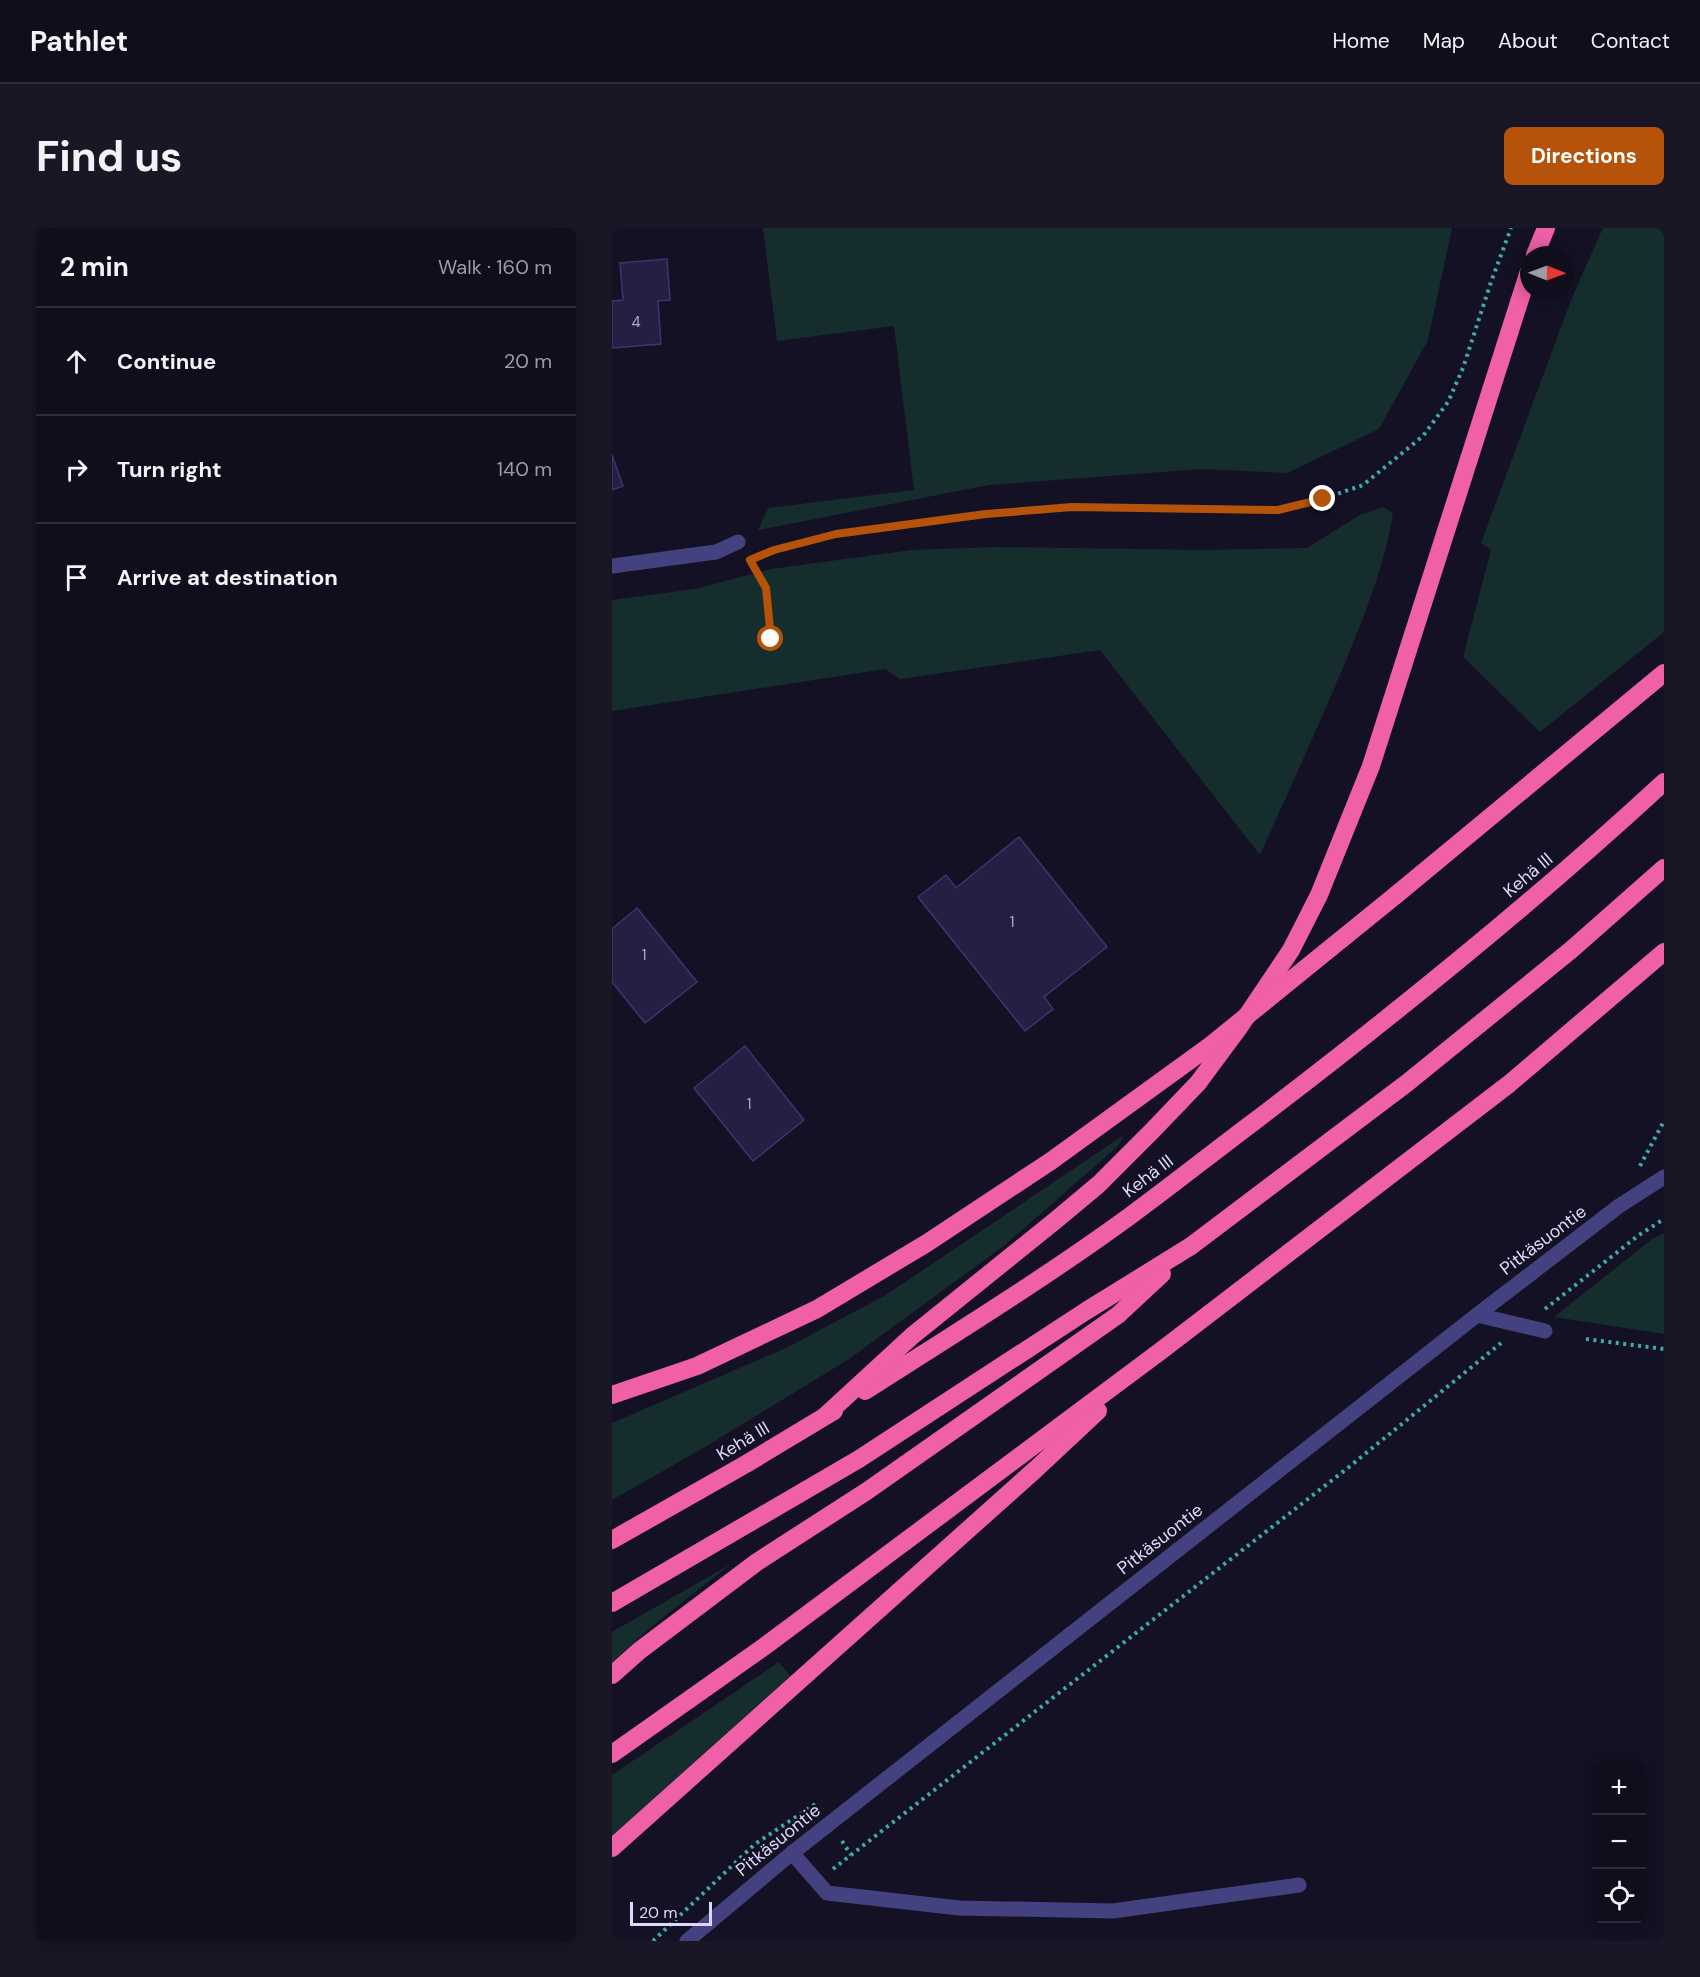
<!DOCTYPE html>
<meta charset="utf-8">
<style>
body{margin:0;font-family:"DM Sans",sans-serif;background:#191625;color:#f1f3f6}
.controls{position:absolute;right:18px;bottom:18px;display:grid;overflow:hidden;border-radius:9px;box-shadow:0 3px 15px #0003}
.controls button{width:54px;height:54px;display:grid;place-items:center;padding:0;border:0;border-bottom:2px solid #302d3b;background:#100d1c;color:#f1f3f6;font:30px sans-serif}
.compass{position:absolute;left:908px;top:18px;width:54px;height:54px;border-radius:50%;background:#100d1c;box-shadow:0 3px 15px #0003;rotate:91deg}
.scale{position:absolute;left:18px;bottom:15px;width:82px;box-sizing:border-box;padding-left:6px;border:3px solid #dcd9fb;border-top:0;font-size:16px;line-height:21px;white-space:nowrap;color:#dcd9fb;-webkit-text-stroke:4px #151125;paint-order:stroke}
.stop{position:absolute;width:18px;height:18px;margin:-14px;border:4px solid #b45309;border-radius:50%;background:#fff}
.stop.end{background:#b45309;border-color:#fff;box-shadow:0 2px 6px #0008}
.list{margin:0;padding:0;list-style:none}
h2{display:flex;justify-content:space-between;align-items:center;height:78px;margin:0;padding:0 24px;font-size:26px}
h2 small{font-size:20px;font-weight:400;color:#9c9ca3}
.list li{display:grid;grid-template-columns:39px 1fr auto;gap:18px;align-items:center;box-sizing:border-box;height:108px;padding:0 24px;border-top:2px solid #302d3b}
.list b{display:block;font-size:22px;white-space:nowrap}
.list em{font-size:20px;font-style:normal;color:#9c9ca3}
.icon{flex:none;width:33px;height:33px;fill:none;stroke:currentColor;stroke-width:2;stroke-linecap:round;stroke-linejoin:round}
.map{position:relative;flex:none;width:1052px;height:1713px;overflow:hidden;border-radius:9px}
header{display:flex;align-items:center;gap:36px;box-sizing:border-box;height:84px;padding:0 30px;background:#100d1c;border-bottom:2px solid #302d3b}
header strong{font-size:28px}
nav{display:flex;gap:33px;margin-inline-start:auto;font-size:21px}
.intro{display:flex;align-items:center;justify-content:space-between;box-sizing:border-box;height:144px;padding:0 36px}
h1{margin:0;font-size:42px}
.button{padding:15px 27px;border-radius:9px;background:#b45309;color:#fff;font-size:21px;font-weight:700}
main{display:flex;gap:36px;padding:0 36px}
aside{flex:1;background:#100d1c;border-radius:9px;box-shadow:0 3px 15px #0003}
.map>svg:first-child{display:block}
</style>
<header>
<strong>Pathlet</strong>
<nav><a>Home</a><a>Map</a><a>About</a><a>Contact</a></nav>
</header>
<div class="intro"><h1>Find us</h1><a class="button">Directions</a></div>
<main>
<aside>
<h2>2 min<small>Walk · 160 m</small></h2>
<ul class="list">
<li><svg class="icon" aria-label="ahead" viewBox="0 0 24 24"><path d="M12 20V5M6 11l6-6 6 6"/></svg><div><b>Continue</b></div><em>20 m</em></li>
<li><svg class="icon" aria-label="right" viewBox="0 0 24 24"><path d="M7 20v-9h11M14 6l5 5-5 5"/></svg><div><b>Turn right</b></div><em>140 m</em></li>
<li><svg class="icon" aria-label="arrive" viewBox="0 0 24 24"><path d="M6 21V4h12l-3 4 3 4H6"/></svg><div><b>Arrive at destination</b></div></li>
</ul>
</aside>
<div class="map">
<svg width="1052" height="1713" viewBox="0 0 1052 1713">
<rect width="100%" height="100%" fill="#151125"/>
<g fill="#152e2d">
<polygon points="151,0 840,0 816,112 767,201 675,245 590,241 377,257 146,302 156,280 302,262 282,98 165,113"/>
<polygon points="991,0 1052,0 1052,404 928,504 851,429 879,322 869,315 961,67"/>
<path d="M 771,279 L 781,285 C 774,333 755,380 737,425 C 709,493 678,560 648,627 L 488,422 L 288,451 L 273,441 L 0,483 L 0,372 L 83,361 L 159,341 L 300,322 L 384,319 L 591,322 L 695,320 L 748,287 Z"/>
<polygon points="512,907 506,918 393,1017 237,1131 93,1219 0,1272 0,1195 174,1120 274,1067"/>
<polygon points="1052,1005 1052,1106 942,1089 1039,1012"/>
<polygon points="119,1336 45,1394 0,1434 0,1404"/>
<polygon points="167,1434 178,1448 0,1608 0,1547"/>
</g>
<g fill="#261f44" stroke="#3f346d" stroke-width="1.5">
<polygon points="55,31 58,72 46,73 49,116 0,120 0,73 11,72 8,35"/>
<polygon points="0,227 11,258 0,262"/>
<polygon points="407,609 495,719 432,769 441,781 413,803 306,669 334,647 344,660"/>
<polygon points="25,680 85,754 33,795 0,754 0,701"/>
<polygon points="133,818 192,892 141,933 82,860"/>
</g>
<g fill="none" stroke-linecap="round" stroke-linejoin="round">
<g stroke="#3caca4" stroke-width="4" stroke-dasharray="3 4.5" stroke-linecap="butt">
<polyline points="141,330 162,322 224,306 374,286 460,279 666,282 711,271 751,257 811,208 836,174 851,140 879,54 899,0"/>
<polyline points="137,331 154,360 159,411"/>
<polyline points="1028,938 1052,893"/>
<polyline points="933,1081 1027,1007 1052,991"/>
<polyline points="974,1111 1052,1121"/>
<polyline points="230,1613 239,1627"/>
<polyline points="221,1641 737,1239 889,1115"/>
<polyline points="41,1713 143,1616 205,1575 206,1577"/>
</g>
<g stroke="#43417f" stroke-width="15">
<polyline points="865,1087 933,1103"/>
<polyline points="180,1625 215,1665 347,1680 501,1683 687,1657"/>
</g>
<g stroke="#43417f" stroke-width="15">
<polyline points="0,338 104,324 126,314"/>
<polyline points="75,1713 180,1625 865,1087 1007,978 1052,949"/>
</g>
<g stroke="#ef60a6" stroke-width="18">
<polyline points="923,27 934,0"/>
<polyline points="784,667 1052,445"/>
<path d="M 253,1163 C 342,1106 433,1050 518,988 C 559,958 599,926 639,896 C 781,788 921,675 1052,554"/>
<polyline points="0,1167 85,1138 205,1081 315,1015 439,933"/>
<polyline points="213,1188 300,1108 444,992 487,956 541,902 586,855 626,801 679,722 707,667 759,538 917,43"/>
<polyline points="0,1312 134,1236 222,1183"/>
<polyline points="0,1375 247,1231 474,1083 579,1018 795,855 959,722 1052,640"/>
<polyline points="0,1447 27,1423 145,1334 255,1263 506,1087 550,1046"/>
<polyline points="0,1526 153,1418 550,1122 897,856 1052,724"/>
<polyline points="0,1620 424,1241 486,1183"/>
</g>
<polyline stroke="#ef60a6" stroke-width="18" points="439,933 599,817 784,667"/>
</g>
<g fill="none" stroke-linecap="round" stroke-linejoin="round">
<polyline stroke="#b45309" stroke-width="8" points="159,411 154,360 138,332 162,322 224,306 374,286 460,279 666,282 711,271"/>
</g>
<g text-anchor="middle" stroke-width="5" stroke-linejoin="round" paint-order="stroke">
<g font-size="15" fill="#aeaacd">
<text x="24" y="99">4</text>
<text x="400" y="699">1</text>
<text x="32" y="732">1</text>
<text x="137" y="881">1</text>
</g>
<g font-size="18" fill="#dcd9fb" stroke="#151125">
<text transform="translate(916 647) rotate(-40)" y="6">Kehä III</text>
<text transform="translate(536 948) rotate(-37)" y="6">Kehä III</text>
<text transform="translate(931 1012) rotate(-37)" y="6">Pitkäsuontie</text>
<text transform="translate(131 1213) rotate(-31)" y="6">Kehä III</text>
<text transform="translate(548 1311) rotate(-38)" y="6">Pitkäsuontie</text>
<text transform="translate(166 1612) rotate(-39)" y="6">Pitkäsuontie</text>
</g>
</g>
</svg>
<div class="controls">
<button>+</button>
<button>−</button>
<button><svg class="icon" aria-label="locate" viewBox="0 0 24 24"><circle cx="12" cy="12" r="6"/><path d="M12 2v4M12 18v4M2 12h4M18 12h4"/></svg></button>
</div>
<svg class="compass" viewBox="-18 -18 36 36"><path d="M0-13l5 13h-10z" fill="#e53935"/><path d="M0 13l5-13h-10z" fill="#9c9ca3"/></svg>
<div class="scale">20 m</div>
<div class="stop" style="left:159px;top:411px"></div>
<div class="stop end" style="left:711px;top:271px"></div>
</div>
</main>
